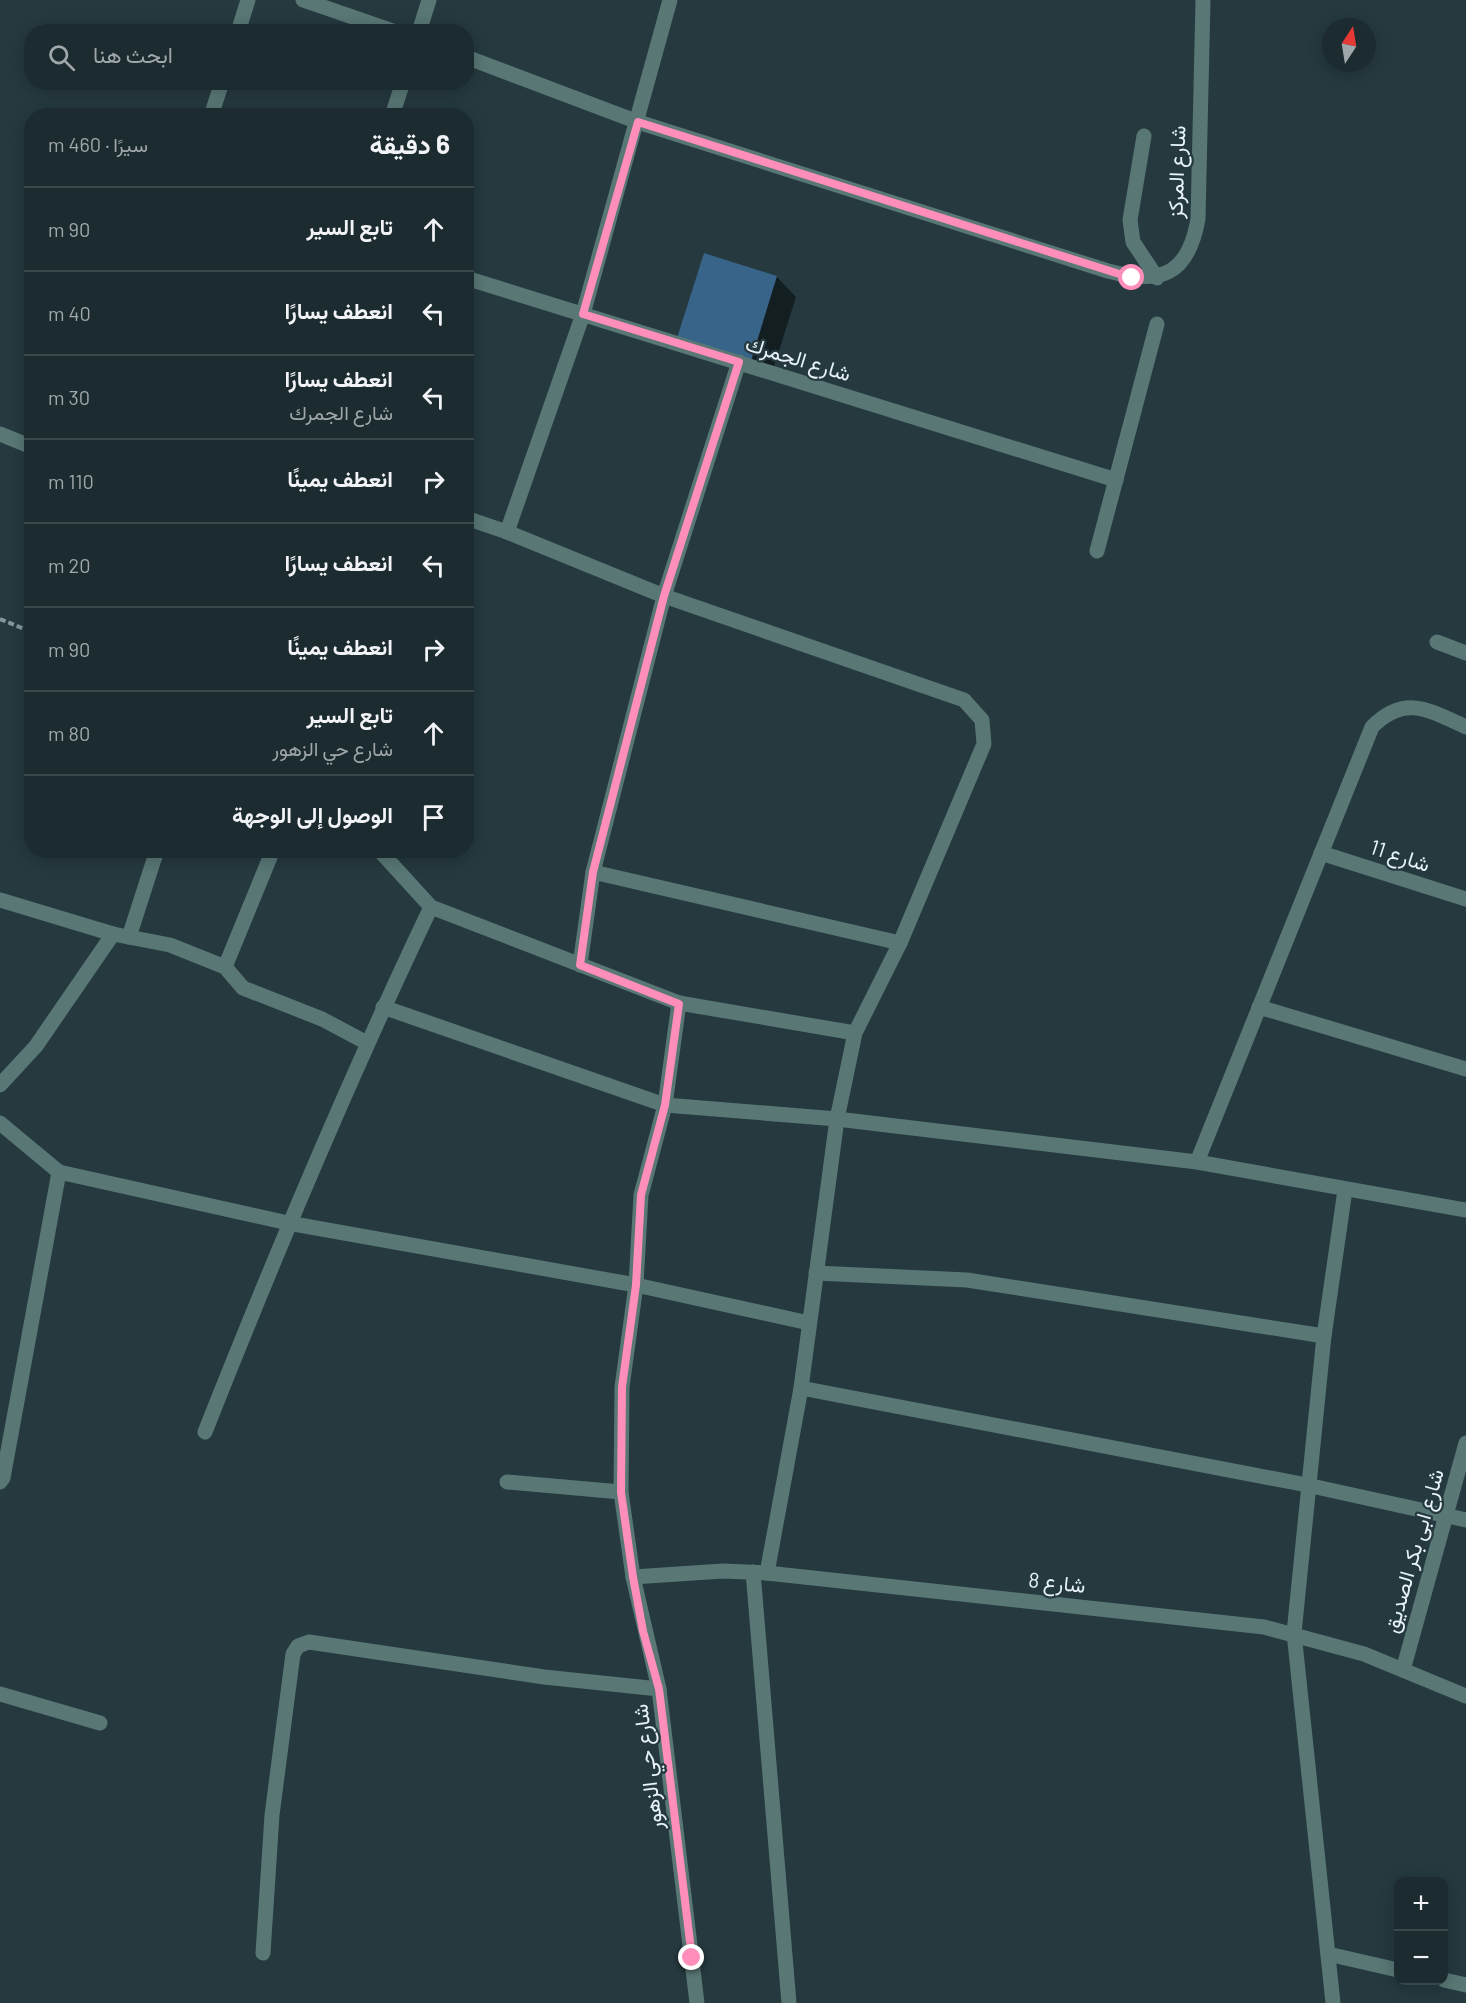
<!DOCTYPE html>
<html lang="ar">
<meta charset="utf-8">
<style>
body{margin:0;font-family:Barlow,Vazirmatn,sans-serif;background:#29373b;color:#f1f3f6;direction:rtl}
.controls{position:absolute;right:18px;bottom:18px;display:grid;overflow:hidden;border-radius:12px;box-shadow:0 3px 15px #0003}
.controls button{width:54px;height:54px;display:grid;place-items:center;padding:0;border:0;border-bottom:2px solid #3a474b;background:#1c2b2f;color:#f1f3f6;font:30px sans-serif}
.compass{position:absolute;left:1322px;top:18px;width:54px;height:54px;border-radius:50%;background:#1c2b2f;box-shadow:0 3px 15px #0003;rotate:12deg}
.stop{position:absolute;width:18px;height:18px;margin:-14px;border:4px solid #ff8eba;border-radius:50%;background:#fff}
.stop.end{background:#ff8eba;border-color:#fff;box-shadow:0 2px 6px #0008}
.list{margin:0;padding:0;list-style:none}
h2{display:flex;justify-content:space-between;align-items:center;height:78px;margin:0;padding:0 24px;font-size:26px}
h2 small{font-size:20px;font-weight:400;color:#a0a7aa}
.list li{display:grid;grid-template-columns:39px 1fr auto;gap:18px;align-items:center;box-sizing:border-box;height:84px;padding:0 24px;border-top:2px solid #3a474b}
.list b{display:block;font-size:22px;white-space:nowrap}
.list p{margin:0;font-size:20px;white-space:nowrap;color:#a0a7aa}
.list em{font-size:20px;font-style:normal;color:#a0a7aa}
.icon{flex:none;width:33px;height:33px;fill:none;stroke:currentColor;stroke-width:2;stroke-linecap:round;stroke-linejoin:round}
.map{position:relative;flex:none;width:1466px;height:2003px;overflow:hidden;direction:ltr}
.search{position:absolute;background:#1c2b2f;box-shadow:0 3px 15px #0003;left:24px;top:24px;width:450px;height:66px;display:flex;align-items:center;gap:15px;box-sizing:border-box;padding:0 21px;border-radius:24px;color:#a0a7aa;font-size:22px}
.panel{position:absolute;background:#1c2b2f;box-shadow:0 3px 15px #0003;left:24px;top:108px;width:450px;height:750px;border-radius:24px;direction:rtl}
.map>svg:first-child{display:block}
</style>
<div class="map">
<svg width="1466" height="2003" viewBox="0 0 1466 2003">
<rect width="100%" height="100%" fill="#25393f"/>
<polygon fill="#0007" points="777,277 796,297 770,379 698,357"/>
<polygon fill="#38648a" points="704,253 777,276 751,361 677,338"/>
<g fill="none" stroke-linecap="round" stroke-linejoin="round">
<polyline stroke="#87979c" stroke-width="4" stroke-dasharray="6 3" stroke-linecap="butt" points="0,619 32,632"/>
<g stroke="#587775" stroke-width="15">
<polyline points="1144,136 1130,220 1133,242 1157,278"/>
<polyline points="1437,642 1466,653"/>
<polyline points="753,1572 789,2003"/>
</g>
<g stroke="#587775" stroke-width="15">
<polyline points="303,0 396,32"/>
<polyline points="238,32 248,0"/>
<polyline points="419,32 429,0"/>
<path d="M 466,57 L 638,122 L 1108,271 C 1160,285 1188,276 1198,219 L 1203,0"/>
<polyline points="211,116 222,82"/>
<polyline points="392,116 403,82"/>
<polyline points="466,278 1116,480"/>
<polyline points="0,434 32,447"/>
<polyline points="466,518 507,532 664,596 964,700 982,720 984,744 900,943 855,1033 837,1119 801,1388 767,1573"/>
<polyline points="507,532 583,314 670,0"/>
<polyline points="1097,551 1157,324"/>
<polyline points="379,850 431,907 679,1003 665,1105 641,1195 636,1285 622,1387 621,1492 633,1577 659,1689 697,2003"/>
<polyline points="1321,853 1466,899"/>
<polyline points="593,872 900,943"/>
<polyline points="0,900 113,934 170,945 225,967 243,988 322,1019 367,1043"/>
<polyline points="129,937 157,850"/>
<polyline points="580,965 593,872 664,596 739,362"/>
<polyline points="225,967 273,850"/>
<polyline points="679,1003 855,1033"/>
<polyline points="383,1007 665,1105 837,1119 1197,1162 1466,1210"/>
<polyline points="1259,1007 1466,1069"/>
<polyline points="0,1085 36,1046 113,934"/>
<polyline points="0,1123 59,1172 288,1223 636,1285 809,1323"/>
<path d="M 1197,1162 L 1372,727 C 1405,694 1429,710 1466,727"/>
<polyline points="816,1273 967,1280 1324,1336"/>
<polyline points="801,1388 1307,1485 1466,1520"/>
<path d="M 205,1432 C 275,1255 349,1079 431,907"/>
<polyline points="0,1482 3,1478 59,1172"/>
<polyline points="507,1482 621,1492"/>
<polyline points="633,1577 723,1571 767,1573 1264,1627 1364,1654 1466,1696"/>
<polyline points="1403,1670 1466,1443"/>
<polyline points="0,1694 100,1723"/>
<polyline points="263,1953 272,1815 293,1654 298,1646 309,1642 544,1677 659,1689"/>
<polyline points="1328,1954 1398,1970"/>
<polyline points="1444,1980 1466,1985"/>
<polyline points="1333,2003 1294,1633 1324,1336 1345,1190"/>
</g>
</g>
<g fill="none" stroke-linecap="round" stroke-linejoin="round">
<polyline stroke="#ff8eba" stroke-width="8" points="692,1958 659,1689 643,1631 633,1577 621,1492 622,1387 636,1285 641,1195 665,1105 679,1004 580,965 593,872 664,596 739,362 583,314 638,122 1132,278"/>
</g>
<g text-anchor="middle" stroke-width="4.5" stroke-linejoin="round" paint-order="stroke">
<g font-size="21" fill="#e7f3f7" stroke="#25393f">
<text transform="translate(1177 172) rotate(-88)" y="7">شارع المركز</text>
<text transform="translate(798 359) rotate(17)" y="7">شارع الجمرك</text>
<text transform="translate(1400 856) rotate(18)" y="7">شارع 11</text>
<text transform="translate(1414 1551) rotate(-74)" y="7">شارع ابى بكر الصديق</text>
<text transform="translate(1057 1583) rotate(6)" y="7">شارع 8</text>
<text transform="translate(648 1767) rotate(-97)" y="7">شارع حي الزهور</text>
</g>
</g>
</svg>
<div class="controls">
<button>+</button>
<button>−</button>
</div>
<svg class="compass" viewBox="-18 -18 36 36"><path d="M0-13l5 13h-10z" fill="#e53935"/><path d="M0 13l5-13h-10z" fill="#a0a7aa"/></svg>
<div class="stop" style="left:1132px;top:278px"></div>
<div class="stop end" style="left:692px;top:1958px"></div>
<div class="search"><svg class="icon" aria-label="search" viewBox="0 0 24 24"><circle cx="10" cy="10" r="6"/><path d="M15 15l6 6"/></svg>ابحث هنا</div>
<section class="panel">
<h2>6 دقيقة<small>سيرًا · 460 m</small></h2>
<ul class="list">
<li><svg class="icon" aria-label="ahead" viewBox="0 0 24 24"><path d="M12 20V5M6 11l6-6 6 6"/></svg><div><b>تابع السير</b></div><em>90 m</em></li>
<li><svg class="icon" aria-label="left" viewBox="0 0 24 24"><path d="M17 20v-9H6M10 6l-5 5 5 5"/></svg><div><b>انعطف يسارًا</b></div><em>40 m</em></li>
<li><svg class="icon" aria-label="left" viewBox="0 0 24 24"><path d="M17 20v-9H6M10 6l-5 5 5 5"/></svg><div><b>انعطف يسارًا</b><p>شارع الجمرك</p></div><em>30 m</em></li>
<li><svg class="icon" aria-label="right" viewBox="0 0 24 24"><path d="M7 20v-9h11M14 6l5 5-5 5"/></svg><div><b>انعطف يمينًا</b></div><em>110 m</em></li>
<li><svg class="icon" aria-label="left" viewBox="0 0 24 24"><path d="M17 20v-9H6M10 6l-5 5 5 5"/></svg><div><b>انعطف يسارًا</b></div><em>20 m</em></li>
<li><svg class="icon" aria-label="right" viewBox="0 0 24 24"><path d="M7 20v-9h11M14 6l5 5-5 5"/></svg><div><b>انعطف يمينًا</b></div><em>90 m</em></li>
<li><svg class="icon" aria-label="ahead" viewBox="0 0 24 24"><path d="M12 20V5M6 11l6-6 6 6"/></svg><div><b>تابع السير</b><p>شارع حي الزهور</p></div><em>80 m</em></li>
<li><svg class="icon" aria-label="arrive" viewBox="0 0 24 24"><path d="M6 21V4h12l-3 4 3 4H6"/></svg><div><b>الوصول إلى الوجهة</b></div></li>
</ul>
</section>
</div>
